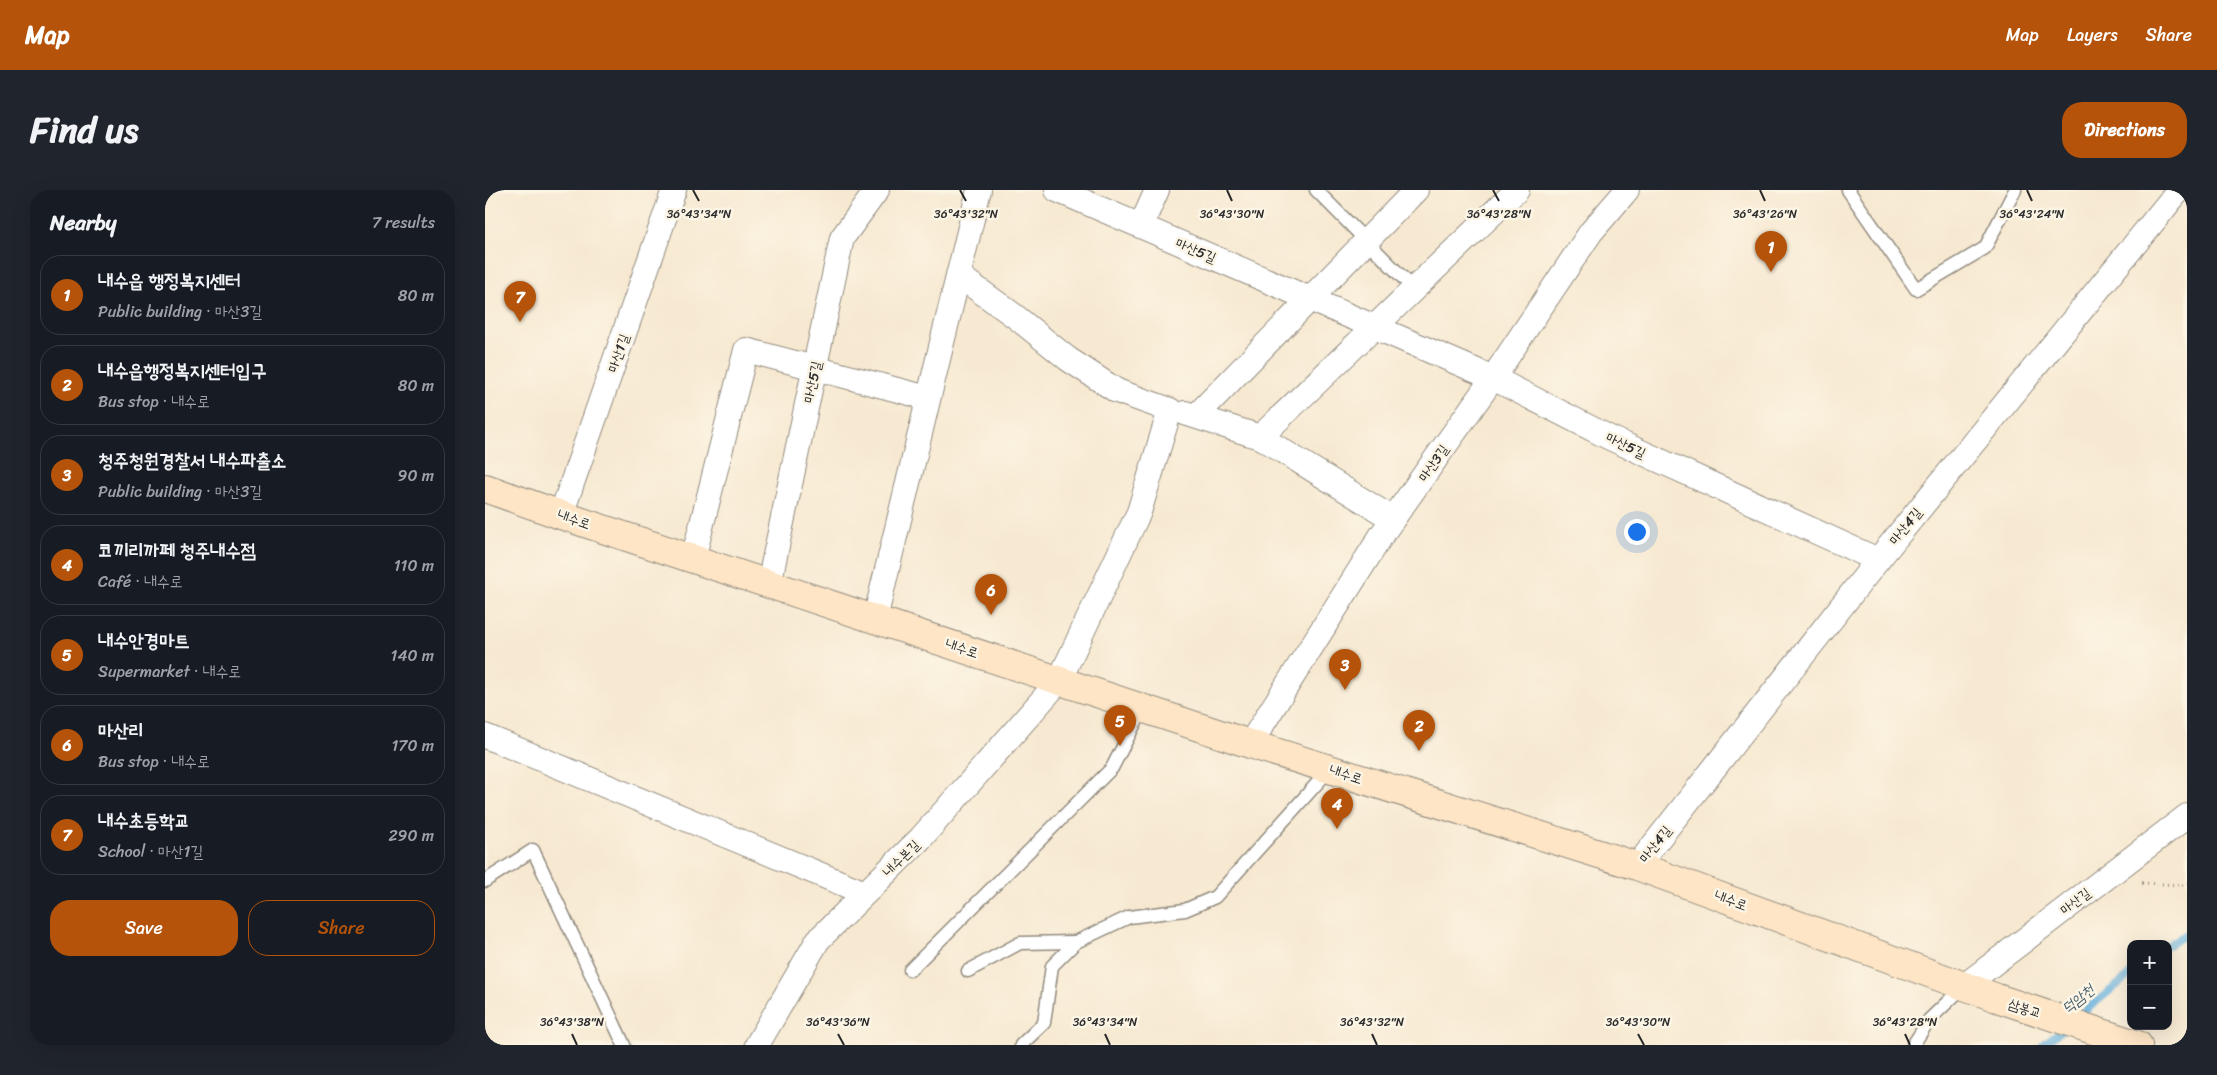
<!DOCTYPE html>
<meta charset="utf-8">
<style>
body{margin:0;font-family:Sriracha,"Poor Story",sans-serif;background:#20242c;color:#f1f3f6}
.controls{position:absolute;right:15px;bottom:15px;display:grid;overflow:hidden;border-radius:10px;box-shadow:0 5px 20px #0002}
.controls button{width:45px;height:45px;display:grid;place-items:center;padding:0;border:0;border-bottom:1px solid #363941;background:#171b24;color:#f1f3f6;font:25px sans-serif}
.you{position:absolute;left:1151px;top:341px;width:18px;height:18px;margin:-12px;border:4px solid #fff;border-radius:50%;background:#1a73e8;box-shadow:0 0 0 8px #1a73e833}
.badge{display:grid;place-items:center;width:32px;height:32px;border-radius:50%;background:#b45309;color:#fff;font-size:16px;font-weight:700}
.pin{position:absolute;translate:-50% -41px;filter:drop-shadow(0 1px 2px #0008)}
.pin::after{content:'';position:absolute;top:26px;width:18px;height:15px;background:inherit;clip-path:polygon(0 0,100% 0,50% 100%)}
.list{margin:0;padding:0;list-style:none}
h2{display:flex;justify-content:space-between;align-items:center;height:65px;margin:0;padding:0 20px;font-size:21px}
h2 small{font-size:16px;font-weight:400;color:#9ea1a6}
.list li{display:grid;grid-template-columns:32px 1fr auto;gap:15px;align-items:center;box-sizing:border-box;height:80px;margin:0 10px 10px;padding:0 10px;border:1px solid #363941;border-radius:20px}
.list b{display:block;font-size:19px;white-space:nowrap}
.list p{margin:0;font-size:16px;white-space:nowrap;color:#9ea1a6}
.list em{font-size:16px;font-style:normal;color:#9ea1a6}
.actions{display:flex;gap:10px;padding:15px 20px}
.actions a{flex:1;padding:11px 0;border:1px solid #b45309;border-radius:20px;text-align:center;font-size:18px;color:#b45309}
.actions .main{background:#b45309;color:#fff}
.map{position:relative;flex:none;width:1702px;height:855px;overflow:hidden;border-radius:20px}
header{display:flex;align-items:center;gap:30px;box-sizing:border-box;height:70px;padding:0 25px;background:#b45309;color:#fff}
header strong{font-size:24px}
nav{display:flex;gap:28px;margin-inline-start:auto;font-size:18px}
.intro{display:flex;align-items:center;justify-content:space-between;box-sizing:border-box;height:120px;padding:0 30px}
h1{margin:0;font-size:35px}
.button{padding:12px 22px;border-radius:20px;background:#b45309;color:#fff;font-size:18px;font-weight:700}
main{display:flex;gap:30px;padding:0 30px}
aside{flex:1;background:#171b24;border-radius:20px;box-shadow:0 5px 20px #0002}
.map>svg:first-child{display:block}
</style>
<header>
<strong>Map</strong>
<nav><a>Map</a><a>Layers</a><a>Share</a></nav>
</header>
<div class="intro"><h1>Find us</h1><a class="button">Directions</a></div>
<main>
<aside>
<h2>Nearby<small>7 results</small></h2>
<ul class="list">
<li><span class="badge">1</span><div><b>내수읍 행정복지센터</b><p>Public building · 마산3길</p></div><em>80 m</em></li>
<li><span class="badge">2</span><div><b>내수읍행정복지센터입구</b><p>Bus stop · 내수로</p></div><em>80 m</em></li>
<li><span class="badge">3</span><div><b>청주청원경찰서 내수파출소</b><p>Public building · 마산3길</p></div><em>90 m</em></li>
<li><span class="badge">4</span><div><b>코끼리까페 청주내수점</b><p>Café · 내수로</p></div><em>110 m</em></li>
<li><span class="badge">5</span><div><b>내수안경마트</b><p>Supermarket · 내수로</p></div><em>140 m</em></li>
<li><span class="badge">6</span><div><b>마산리</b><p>Bus stop · 내수로</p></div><em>170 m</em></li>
<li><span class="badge">7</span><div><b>내수초등학교</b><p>School · 마산1길</p></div><em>290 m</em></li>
</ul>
<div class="actions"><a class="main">Save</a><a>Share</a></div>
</aside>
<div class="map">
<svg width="1702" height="855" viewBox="0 0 1702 855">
<rect width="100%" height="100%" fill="#fcf5e5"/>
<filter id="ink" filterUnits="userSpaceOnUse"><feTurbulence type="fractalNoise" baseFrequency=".02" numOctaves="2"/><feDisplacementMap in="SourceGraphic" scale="10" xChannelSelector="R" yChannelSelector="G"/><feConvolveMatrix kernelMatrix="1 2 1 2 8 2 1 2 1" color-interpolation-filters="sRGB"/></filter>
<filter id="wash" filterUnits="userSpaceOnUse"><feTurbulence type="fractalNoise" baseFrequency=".0096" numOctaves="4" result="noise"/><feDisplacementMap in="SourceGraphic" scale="20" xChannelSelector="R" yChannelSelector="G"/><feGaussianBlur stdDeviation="1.12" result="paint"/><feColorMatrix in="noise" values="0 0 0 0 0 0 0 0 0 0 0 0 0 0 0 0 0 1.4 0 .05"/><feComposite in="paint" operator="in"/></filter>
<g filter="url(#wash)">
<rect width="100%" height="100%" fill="#f7e9d1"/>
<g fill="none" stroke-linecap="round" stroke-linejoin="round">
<g stroke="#63afdc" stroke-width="8">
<polyline points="1683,755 1702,744"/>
<polyline points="1591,828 1646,784"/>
<polyline points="1558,855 1580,837"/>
</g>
</g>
</g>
<g filter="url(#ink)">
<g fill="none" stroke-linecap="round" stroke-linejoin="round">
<defs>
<g id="lane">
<polyline points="831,0 930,100"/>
<polyline points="1363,0 1431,99 1500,58 1530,0"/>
<polyline points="0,691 48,660 139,855"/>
<polyline points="425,780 627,578 658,518"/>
<polyline points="483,781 535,753 591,752"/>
<polyline points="536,855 559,833 567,776 591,752 644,727 700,720 730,707 845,579"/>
<polyline points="1428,855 1444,830 1479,796"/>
</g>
<g id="street">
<polyline points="572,0 1008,188 1123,247 1393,370"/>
<polyline points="656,36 672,0"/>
<polyline points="700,223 775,247 908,329"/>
<polyline points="712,225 931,0"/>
<polyline points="775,247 1032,0"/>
<polyline points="76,325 189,0"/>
<polyline points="208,369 261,160 443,208"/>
<polyline points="284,394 357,48 392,0"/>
<polyline points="390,429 494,0"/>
<polyline points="0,546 380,703"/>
<polyline points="765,554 898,343 1008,188 1106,42 1142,0"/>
<polyline points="1152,676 1393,370 1694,0"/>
<polyline points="1479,796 1702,626"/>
<polyline points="272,855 333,750 436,648 574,491 654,322 685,220 632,201 583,169 531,127 473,85"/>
</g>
<polyline id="secondary" points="0,298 76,325 765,554 1152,676 1512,808 1653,855"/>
</defs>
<use href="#lane" stroke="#918a7e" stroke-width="15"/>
<use href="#street" stroke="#918a7e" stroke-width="26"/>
<use href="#secondary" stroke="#918a7e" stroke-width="30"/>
<polyline stroke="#918a7e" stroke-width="3" stroke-dasharray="1 4" stroke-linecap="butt" points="1657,693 1699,695 1702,693"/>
<use href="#lane" stroke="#fff" stroke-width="12"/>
<use href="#street" stroke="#fff" stroke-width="24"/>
<use href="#secondary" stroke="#fde5c5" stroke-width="28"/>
</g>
</g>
<path fill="none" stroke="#2b2b2b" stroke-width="2" d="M 208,0 L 214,11M 475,0 L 481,11M 742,0 L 747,11M 1008,0 L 1014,11M 1275,0 L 1280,11M 1542,0 L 1547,11M 87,844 L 92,855M 353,844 L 359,855M 620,844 L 625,855M 887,844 L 892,855M 1153,844 L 1159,855M 1420,844 L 1425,855"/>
<g text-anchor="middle" stroke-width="5" stroke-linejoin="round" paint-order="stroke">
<g font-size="14" fill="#2b2b2b" stroke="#fcf5e5">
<text transform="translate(711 60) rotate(23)" y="5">마산5길</text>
<text transform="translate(133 163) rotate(-71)" y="5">마산1길</text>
<text transform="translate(327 192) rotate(-78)" y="5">마산5길</text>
<text transform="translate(1141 255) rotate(25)" y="5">마산5길</text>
<text transform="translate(948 273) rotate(-55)" y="5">마산3길</text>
<text transform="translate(89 329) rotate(19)" y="5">내수로</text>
<text transform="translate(1420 336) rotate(-51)" y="5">마산4길</text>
<text transform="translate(477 458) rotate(18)" y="5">내수로</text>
<text transform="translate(861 584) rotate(18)" y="5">내수로</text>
<text transform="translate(1170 654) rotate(-52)" y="5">마산4길</text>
<text transform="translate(416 668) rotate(-45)" y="5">내수본길</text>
<text transform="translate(1246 710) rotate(20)" y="5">내수로</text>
<text transform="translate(1590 711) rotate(-37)" y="5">마산길</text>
<text transform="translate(1540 818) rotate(18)" y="5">삼봉교</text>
</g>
<g font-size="15" font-style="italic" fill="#3f5969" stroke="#fcf5e5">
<text transform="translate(1593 809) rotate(-39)" y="5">덕암천</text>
</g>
</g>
<g font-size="12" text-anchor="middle" fill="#2b2b2b" stroke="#fcf5e5" stroke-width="5" stroke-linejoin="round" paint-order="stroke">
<text x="214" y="28">36°43'34"N</text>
<text x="481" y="28">36°43'32"N</text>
<text x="747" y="28">36°43'30"N</text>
<text x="1014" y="28">36°43'28"N</text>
<text x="1280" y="28">36°43'26"N</text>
<text x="1547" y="28">36°43'24"N</text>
<text x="87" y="836">36°43'38"N</text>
<text x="353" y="836">36°43'36"N</text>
<text x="620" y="836">36°43'34"N</text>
<text x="887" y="836">36°43'32"N</text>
<text x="1153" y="836">36°43'30"N</text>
<text x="1420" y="836">36°43'28"N</text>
</g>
</svg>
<div class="controls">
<button>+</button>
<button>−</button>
</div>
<div class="you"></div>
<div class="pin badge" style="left:1286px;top:82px">1</div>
<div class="pin badge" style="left:934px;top:561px">2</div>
<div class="pin badge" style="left:860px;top:500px">3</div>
<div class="pin badge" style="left:852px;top:639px">4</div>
<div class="pin badge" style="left:635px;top:556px">5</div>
<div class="pin badge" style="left:506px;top:425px">6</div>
<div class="pin badge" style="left:35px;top:132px">7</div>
</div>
</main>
